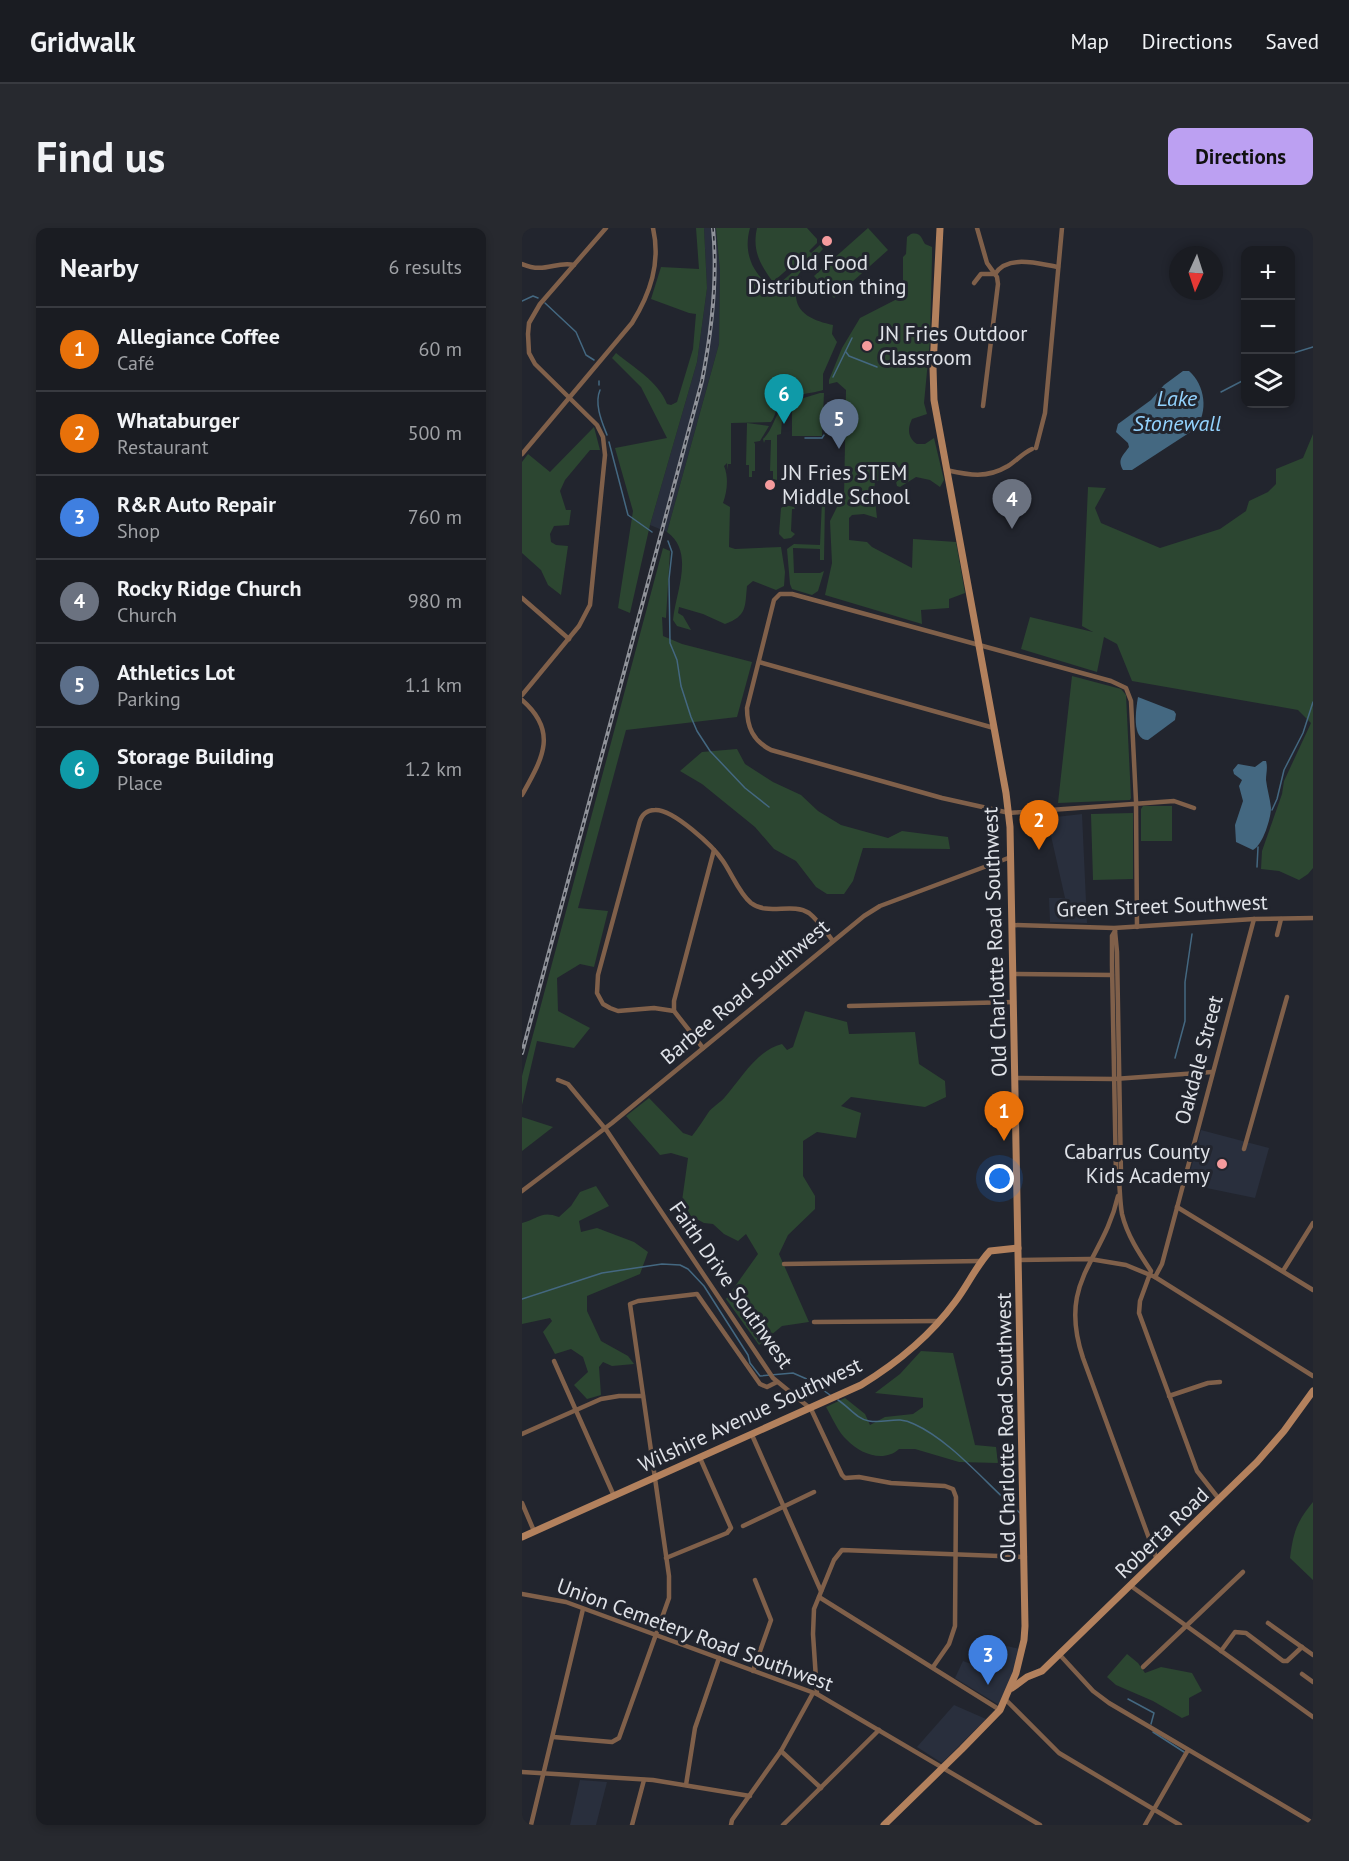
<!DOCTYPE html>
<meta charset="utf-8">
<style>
body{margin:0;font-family:"PT Sans",sans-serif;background:#27292f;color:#f1f3f6}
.controls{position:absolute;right:18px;top:18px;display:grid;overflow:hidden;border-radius:12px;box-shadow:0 3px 9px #0003}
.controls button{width:54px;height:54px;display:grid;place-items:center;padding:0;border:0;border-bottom:2px solid #383a40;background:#1a1c22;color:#f1f3f6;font:30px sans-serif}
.compass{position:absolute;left:647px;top:18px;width:54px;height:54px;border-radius:50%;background:#1a1c22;box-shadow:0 3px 9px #0003;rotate:183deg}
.you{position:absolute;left:478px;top:951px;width:21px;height:21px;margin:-15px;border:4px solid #fff;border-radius:50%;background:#1a73e8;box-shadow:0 0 0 9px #1a73e833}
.badge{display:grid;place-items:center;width:39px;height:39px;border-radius:50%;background:#bca0f2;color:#fff;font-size:20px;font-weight:700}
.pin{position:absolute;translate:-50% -50px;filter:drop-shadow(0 2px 3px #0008)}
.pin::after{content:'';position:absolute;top:32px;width:21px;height:18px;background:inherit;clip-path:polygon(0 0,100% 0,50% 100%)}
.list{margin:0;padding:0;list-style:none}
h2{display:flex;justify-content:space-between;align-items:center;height:78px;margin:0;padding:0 24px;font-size:26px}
h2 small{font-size:20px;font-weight:400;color:#9fa1a5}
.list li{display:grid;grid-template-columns:39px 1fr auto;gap:18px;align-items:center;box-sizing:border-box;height:84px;padding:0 24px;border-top:2px solid #383a40}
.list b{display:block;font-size:22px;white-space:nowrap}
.list p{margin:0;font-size:20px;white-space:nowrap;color:#9fa1a5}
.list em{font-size:20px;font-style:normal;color:#9fa1a5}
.icon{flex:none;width:33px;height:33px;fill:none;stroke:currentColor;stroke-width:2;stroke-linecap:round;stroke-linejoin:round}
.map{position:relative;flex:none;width:791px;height:1597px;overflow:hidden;border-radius:12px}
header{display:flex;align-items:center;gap:36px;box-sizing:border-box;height:84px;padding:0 30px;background:#1a1c22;border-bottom:2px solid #383a40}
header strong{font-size:28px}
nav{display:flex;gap:33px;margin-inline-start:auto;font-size:21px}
.intro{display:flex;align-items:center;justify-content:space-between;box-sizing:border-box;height:144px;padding:0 36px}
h1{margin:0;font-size:42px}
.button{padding:15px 27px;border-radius:12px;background:#bca0f2;color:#111;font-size:21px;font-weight:700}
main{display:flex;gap:36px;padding:0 36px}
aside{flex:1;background:#1a1c22;border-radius:12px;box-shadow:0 3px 9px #0003}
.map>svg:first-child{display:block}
</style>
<header>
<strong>Gridwalk</strong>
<nav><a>Map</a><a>Directions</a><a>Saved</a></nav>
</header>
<div class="intro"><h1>Find us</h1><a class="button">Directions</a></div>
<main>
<aside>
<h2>Nearby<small>6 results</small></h2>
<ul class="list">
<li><span class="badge" style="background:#e8710a">1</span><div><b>Allegiance Coffee</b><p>Café</p></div><em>60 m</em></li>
<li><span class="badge" style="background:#e8710a">2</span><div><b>Whataburger</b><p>Restaurant</p></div><em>500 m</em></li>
<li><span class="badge" style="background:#3f7fe0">3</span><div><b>R&amp;R Auto Repair</b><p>Shop</p></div><em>760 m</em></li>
<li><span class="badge" style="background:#6b7280">4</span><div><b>Rocky Ridge Church</b><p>Church</p></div><em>980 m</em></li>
<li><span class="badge" style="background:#5c6f8a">5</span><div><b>Athletics Lot</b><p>Parking</p></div><em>1.1 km</em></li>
<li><span class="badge" style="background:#0f9aa8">6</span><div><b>Storage Building</b><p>Place</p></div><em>1.2 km</em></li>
</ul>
</aside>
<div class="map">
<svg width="791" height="1597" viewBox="0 0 791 1597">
<rect width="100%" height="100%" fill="#22252e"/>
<g fill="#292f3d">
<polygon points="182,0 194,0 198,42 197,116 145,304 128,297 175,134 185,60"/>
<polygon points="560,586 565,695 528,694 527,670 543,670 525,590"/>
<polygon points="679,902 747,920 733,970 665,956"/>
<polygon points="461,1413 498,1421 493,1442 477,1477 433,1450 441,1433 455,1438"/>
<polygon points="432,1477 464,1491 420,1535 395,1519"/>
<polygon points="58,1552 85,1554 74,1597 48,1597"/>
</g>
<g fill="#2c4631">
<path d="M 174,0 L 182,0 L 185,60 L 175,134 L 128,297 L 108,385 L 96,380 L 111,283 L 93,220 L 145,210 L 119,159 L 90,130 L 94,125 C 112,140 136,153 145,176 L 149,177 L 155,174 L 171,121 L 174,86 L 167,85 L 129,71 L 139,39 L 177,41 Z"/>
<path d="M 194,0 L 228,0 C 221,24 230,47 252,60 L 272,43 L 269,38 L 251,54 C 238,36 230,23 235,0 L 285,0 L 295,11 L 295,15 L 287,23 L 289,25 L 298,17 L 301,21 C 295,28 279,41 275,49 C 274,53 274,59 274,63 C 272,86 292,93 311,97 L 310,106 L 315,114 L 301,146 L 301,162 C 289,166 267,166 258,176 C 253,181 254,188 249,194 L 209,195 L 209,236 L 206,236 L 206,242 L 205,235 L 202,238 C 207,250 205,264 201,275 L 208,279 L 207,319 L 213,321 L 259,319 L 263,344 L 262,358 L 254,362 L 231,353 L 225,358 C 223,379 225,388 203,396 L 181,386 L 157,379 L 156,385 L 161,388 L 169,402 L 155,398 L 151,392 C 154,363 173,324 145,304 L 197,116 L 198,42 Z"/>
<polygon points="346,0 366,22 312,70 292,48"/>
<path d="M 389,6 C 399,4 399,10 403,16 L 410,19 L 410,30 L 408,112 L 402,175 L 405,186 L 390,191 C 385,201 386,210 395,216 L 403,216 L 412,210 L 422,252 L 418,259 L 408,252 L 394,249 L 378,259 L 375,258 L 374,254 L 380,250 L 372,251 L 368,249 L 353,254 L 352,263 L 355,290 L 342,286 L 330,287 L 327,290 L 327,312 L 345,314 L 350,319 L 390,340 L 391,311 L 434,314 L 443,365 L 427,371 L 427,380 L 399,382 L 400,396 L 303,367 L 310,335 L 308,293 L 318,273 L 322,270 L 324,162 L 315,154 L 307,156 L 307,152 L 320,120 L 338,90 L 377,70 L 381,65 L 381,29 L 384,26 L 385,9 Z"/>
<polygon points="298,165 302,165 300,208 270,208 270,176 275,172"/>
<path d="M 267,174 L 265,190 L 260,190 L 259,206 L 255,207 L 255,252 L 251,251 L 251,243 L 248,243 L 249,212 L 243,212 L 242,215 L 241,211 C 252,202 253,181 267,174 Z"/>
<polygon points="225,195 247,198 238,213 232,214 233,216 233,243 230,243 230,249 227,249 227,237 224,237"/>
<polygon points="72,199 78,222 68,222 43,252 38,263 44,282 49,282 47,297 32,298 28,306 29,314 34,317 46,318 39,367 26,357 19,342 0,325 0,234 6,226 28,244"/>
<polygon points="791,206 791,640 786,646 777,652 757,643 739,641 740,623 760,566 762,553 789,495 776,482 610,453 595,416 582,409 575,444 499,421 508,389 571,404 560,398 566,259 584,260 573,280 579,295 638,320 698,301 724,283 727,273 746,264 754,256 754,241 781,230"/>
<polygon points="300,273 303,273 302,332 298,332 298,321 271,320 272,345 298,345 302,343 296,363 290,367 270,361 268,356 265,321 272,316 298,317"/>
<polygon points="263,277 272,279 273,281 270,281 269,303 273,306 269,310 262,311 257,306 259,280"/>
<polygon points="141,320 148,323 144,390 140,389 141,408 160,416 230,434 215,489 104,502 56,680 86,683 72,739 58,736 35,750 36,783 68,800 52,820 15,813 0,877 0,848"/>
<polygon points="550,448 599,461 604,467 609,570 608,572 536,575"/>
<polygon points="215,521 223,536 251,554 279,567 296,583 319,597 366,610 380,603 426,609 428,621 341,620 331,653 322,666 305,666 294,659 274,633 252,621 233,599 180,556 158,543 180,524"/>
<polygon points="621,578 650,578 650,613 619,613 619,581"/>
<polygon points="611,585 611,651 571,652 569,586"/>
<path d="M 283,783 L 325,794 L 327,806 L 393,804 L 397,836 L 423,853 L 424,869 L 403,879 L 329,869 L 319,878 L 339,885 L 334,910 L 295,904 L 281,913 L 281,948 L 293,968 L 293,981 L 266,1007 L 257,1026 L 287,1094 L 260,1098 L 237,1117 L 204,1071 L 236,1026 L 224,1006 L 216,1013 L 202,1006 L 191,996 L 182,995 L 169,988 L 160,973 L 166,930 L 149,925 L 138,927 L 104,888 L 127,870 L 161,905 L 170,908 C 176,900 181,893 186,885 C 190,879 198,875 203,869 C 219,851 235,822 260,816 L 265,822 L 271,819 Z"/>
<polygon points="0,889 31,899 0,923"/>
<path d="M 74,958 L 87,978 L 57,993 L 59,1004 L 75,1000 L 112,1014 L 126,1024 L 118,1046 L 65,1068 L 65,1083 L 79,1113 L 106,1128 L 112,1136 L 90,1138 L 81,1134 L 77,1139 L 79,1167 L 65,1171 L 52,1157 L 66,1144 L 61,1129 L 49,1121 L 33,1126 L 21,1104 L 30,1093 L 28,1090 L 0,1096 L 0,995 C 16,991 19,982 37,989 L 49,978 L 58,964 Z"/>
<path d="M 399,1123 L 431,1125 L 453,1217 L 474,1219 L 476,1235 L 437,1234 L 393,1221 L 377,1221 C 362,1235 338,1226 325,1212 C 316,1204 310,1189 304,1179 L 323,1170 L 343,1186 L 348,1197 L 363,1189 L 391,1186 L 401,1179 L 401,1170 L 353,1165 L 378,1146 Z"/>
<path d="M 791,1274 L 791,1352 L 768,1330 C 771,1305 775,1293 791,1274 Z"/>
<polygon points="605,1426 616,1435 623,1445 639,1439 670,1445 680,1463 667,1470 667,1487 660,1490 631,1473 594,1457 585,1449"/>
</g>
<g fill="#446881">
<path d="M 661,143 L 667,143 C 683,157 687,184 673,201 L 613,240 L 610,242 L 601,242 C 595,231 601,228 607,219 L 606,215 L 594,204 L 596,196 L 629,172 L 642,157 Z"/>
<path d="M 616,469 L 652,483 L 654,486 L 653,492 L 626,512 C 609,512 614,481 616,469 Z"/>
<path d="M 741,533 L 744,533 C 746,540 744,545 744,552 C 745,561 748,570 749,580 C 749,590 741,617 731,622 L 714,614 L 713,597 L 721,573 L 717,558 L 720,552 L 712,546 L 711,542 L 716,536 L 733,539 Z"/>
</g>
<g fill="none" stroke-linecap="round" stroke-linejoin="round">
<g stroke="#446881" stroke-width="1.5">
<polyline points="0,73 11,68 16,70"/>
<polyline points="23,75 54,104 64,127 72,132"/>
<polyline points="324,124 327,128 355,139"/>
<polyline points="768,126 791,119"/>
<polyline points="311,149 330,110"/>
<polyline points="77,157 77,153"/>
<path d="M 78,162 C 72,176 80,194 85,207"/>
<polyline points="699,164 724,151"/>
<polyline points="283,210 300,210 302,207"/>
<polyline points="87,214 106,287 130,304"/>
<polyline points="146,313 150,324 147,351 148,415 155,432 159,458 169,489 175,503 188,523 223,560 247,579"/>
<polyline points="750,582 755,571 762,542 781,505 791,474"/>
<polyline points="735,639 736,619"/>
<polyline points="653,830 663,793 663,754 670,706"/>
<polyline points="0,1071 80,1045 140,1036 158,1037 166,1041 182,1058 226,1127 228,1135 238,1148 271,1145 287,1152 308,1167"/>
<path d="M 316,1172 C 327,1179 335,1191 347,1193 C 364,1196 375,1187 392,1196 C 430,1213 466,1258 498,1285"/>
<polyline points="606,1471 632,1485 629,1496"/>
<polyline points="631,1504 662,1524"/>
</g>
<g stroke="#80604a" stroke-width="4.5">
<polyline points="455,0 465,35 475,49 476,56 461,178"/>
<path d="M 0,36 C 23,46 33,33 52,37"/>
<path d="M 473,46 C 486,26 517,36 536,39"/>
<polyline points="452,55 459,46 473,46"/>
<polyline points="514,220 523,185 540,0"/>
<path d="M 0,226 L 110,95 C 128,66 139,35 131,0"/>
<path d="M 424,242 C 447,247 464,251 486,238 C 494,233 501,225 510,221"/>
<polyline points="0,370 47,411"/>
<polyline points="237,434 472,500"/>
<polyline points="0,467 57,398 68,377 83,227 81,209 75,197 13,136 7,125 6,106 7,95 18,76 84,0"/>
<path d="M 0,472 C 37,504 20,531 0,567"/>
<polyline points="490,697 592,700 732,691 791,690"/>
<path d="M 615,699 L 614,575 L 614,573 L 609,473 L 604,460 L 589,453 L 270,366 L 258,366 L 252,372 L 225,480 C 225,499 231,513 249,522 L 420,570 L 483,584 L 487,585 L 652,573 L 672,580"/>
<path d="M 593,703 L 590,708 L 590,737 L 594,948 L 597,952 C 598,963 598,975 600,986 C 605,1007 617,1025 629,1043 L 618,1073 L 617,1085 L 675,1243 L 697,1271"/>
<polyline points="593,703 595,724 599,947 597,952"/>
<polyline points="755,707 759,691"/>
<polyline points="491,746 590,747"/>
<polyline points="327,778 492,774"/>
<polyline points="152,783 152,773 192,622"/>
<path d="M 181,820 L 152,783 L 132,780 L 96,783 L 88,780 L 81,776 L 75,765 L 76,747 L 117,596 C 119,588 124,582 133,582 C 151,581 191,618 201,633 C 210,646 217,665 229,675 C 246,688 270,674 287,685 C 296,692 304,704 311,713"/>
<polyline points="493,850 592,851 690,844"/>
<polyline points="36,852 46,856 85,903 251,1150 289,1181 320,1247 323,1250 337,1249 369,1255 423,1258 431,1261 434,1269 433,1398 427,1416 411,1439"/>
<polyline points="722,921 765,769"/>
<polyline points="0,963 90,895 342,688 358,678 489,629"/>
<path d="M 596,968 C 581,1034 535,1052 561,1130 L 635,1332"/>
<polyline points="655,979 791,1062"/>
<polyline points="497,1032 568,1031 604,1037 633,1049 791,1148"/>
<polyline points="262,1036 459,1033"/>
<polyline points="761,1043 791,995"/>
<polyline points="633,1049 640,1036 732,691"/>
<polyline points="292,1094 418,1093"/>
<polyline points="32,1133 92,1268"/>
<polyline points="647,1168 686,1155 698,1154"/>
<polyline points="0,1206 79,1171 97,1168 121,1168"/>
<polyline points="230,1207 299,1363"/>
<polyline points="0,1275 12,1303"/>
<polyline points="221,1298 292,1264"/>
<polyline points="144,1330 205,1305 209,1300 178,1230"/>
<polyline points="609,1358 791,1489"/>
<polyline points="0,1366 44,1374 295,1466 518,1597"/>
<polyline points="297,1369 478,1482"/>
<polyline points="746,1395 791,1427"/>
<polyline points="699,1423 713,1404 724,1405 761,1433 765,1433 780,1419"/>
<polyline points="537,1426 571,1463 587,1475 791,1595"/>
<polyline points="621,1439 721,1344"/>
<polyline points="231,1443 249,1392 233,1352"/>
<polyline points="780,1446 791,1454"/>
<polyline points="295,1466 291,1406 292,1381 312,1332 320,1322 503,1329"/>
<polyline points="483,1471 537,1525 658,1597"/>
<polyline points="31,1509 90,1514 97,1510 147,1370 147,1348 108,1076 116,1073 175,1066 238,1156 245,1159 255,1154"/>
<polyline points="259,1523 299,1560"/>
<polyline points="0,1544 131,1552 228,1568"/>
<polyline points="164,1557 173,1500 197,1430"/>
<polyline points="9,1597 61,1381"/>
<polyline points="110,1597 122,1552"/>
<polyline points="209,1597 210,1592 259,1523 291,1465"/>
<polyline points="261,1597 357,1502"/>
<polyline points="623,1597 666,1522"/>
</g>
<g stroke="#b3815d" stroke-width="7">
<path d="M 0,1309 L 339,1157 C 375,1135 408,1108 433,1074 C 446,1057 454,1038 468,1023 L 496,1020"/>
<polyline points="490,1460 505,1449 520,1443 735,1234 762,1203 791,1163"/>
<polyline points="362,1597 440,1521 478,1482 494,1445 502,1412 503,1398 488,599 484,565 412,172 411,139 418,0"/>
</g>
<defs>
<path id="rail" d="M 0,825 L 180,153 C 190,102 196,52 191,0"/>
</defs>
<use href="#rail" stroke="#90939a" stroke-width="4"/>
<use href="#rail" stroke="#22252e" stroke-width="1.5" stroke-dasharray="4.5" stroke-linecap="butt"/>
</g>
<g fill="#f59b9d" stroke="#22252e" stroke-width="2">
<circle cx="305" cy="13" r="6"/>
<circle cx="345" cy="118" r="6"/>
<circle cx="248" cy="257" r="6"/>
<circle cx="700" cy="936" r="6"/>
</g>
<g text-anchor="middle" stroke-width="6" stroke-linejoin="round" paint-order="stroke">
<g font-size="21" fill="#dfe2e8" stroke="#22252e" text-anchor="start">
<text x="305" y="42" text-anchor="middle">Old Food<tspan x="305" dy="24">Distribution thing</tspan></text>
<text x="357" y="113">JN Fries Outdoor<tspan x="357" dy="24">Classroom</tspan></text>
<text x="260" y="252">JN Fries STEM<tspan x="260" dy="24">Middle School</tspan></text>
<text x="688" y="931" text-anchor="end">Cabarrus County<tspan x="688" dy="24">Kids Academy</tspan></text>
</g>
<g font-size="21" fill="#dfe2e8" stroke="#22252e">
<text transform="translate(640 678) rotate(-2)" y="7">Green Street Southwest</text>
<text transform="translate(473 714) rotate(-92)" y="7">Old Charlotte Road Southwest</text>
<text transform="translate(223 764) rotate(-40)" y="7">Barbee Road Southwest</text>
<text transform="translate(677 832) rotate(-75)" y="7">Oakdale Street</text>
<text transform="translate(209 1057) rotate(55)" y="7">Faith Drive Southwest</text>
<text transform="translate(228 1187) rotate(-25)" y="7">Wilshire Avenue Southwest</text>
<text transform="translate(484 1200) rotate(-91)" y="7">Old Charlotte Road Southwest</text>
<text transform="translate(640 1305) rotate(-44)" y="7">Roberta Road</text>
<text transform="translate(173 1407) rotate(20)" y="7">Union Cemetery Road Southwest</text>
</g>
<g font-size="22" font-style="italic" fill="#93d2fd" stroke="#22252e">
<text x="655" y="178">Lake<tspan x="655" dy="25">Stonewall</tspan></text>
</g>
</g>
</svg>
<div class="controls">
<button>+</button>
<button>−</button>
<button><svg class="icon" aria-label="layers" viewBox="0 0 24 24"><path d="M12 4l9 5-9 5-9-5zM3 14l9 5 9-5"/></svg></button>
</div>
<svg class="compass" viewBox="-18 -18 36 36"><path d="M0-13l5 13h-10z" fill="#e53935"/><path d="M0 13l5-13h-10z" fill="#9fa1a5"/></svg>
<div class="you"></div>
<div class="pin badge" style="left:482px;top:913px;background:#e8710a">1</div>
<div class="pin badge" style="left:517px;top:622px;background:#e8710a">2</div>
<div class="pin badge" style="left:466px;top:1457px;background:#3f7fe0">3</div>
<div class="pin badge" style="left:490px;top:301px;background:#6b7280">4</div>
<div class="pin badge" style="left:317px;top:221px;background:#5c6f8a">5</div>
<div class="pin badge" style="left:262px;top:196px;background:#0f9aa8">6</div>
</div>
</main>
